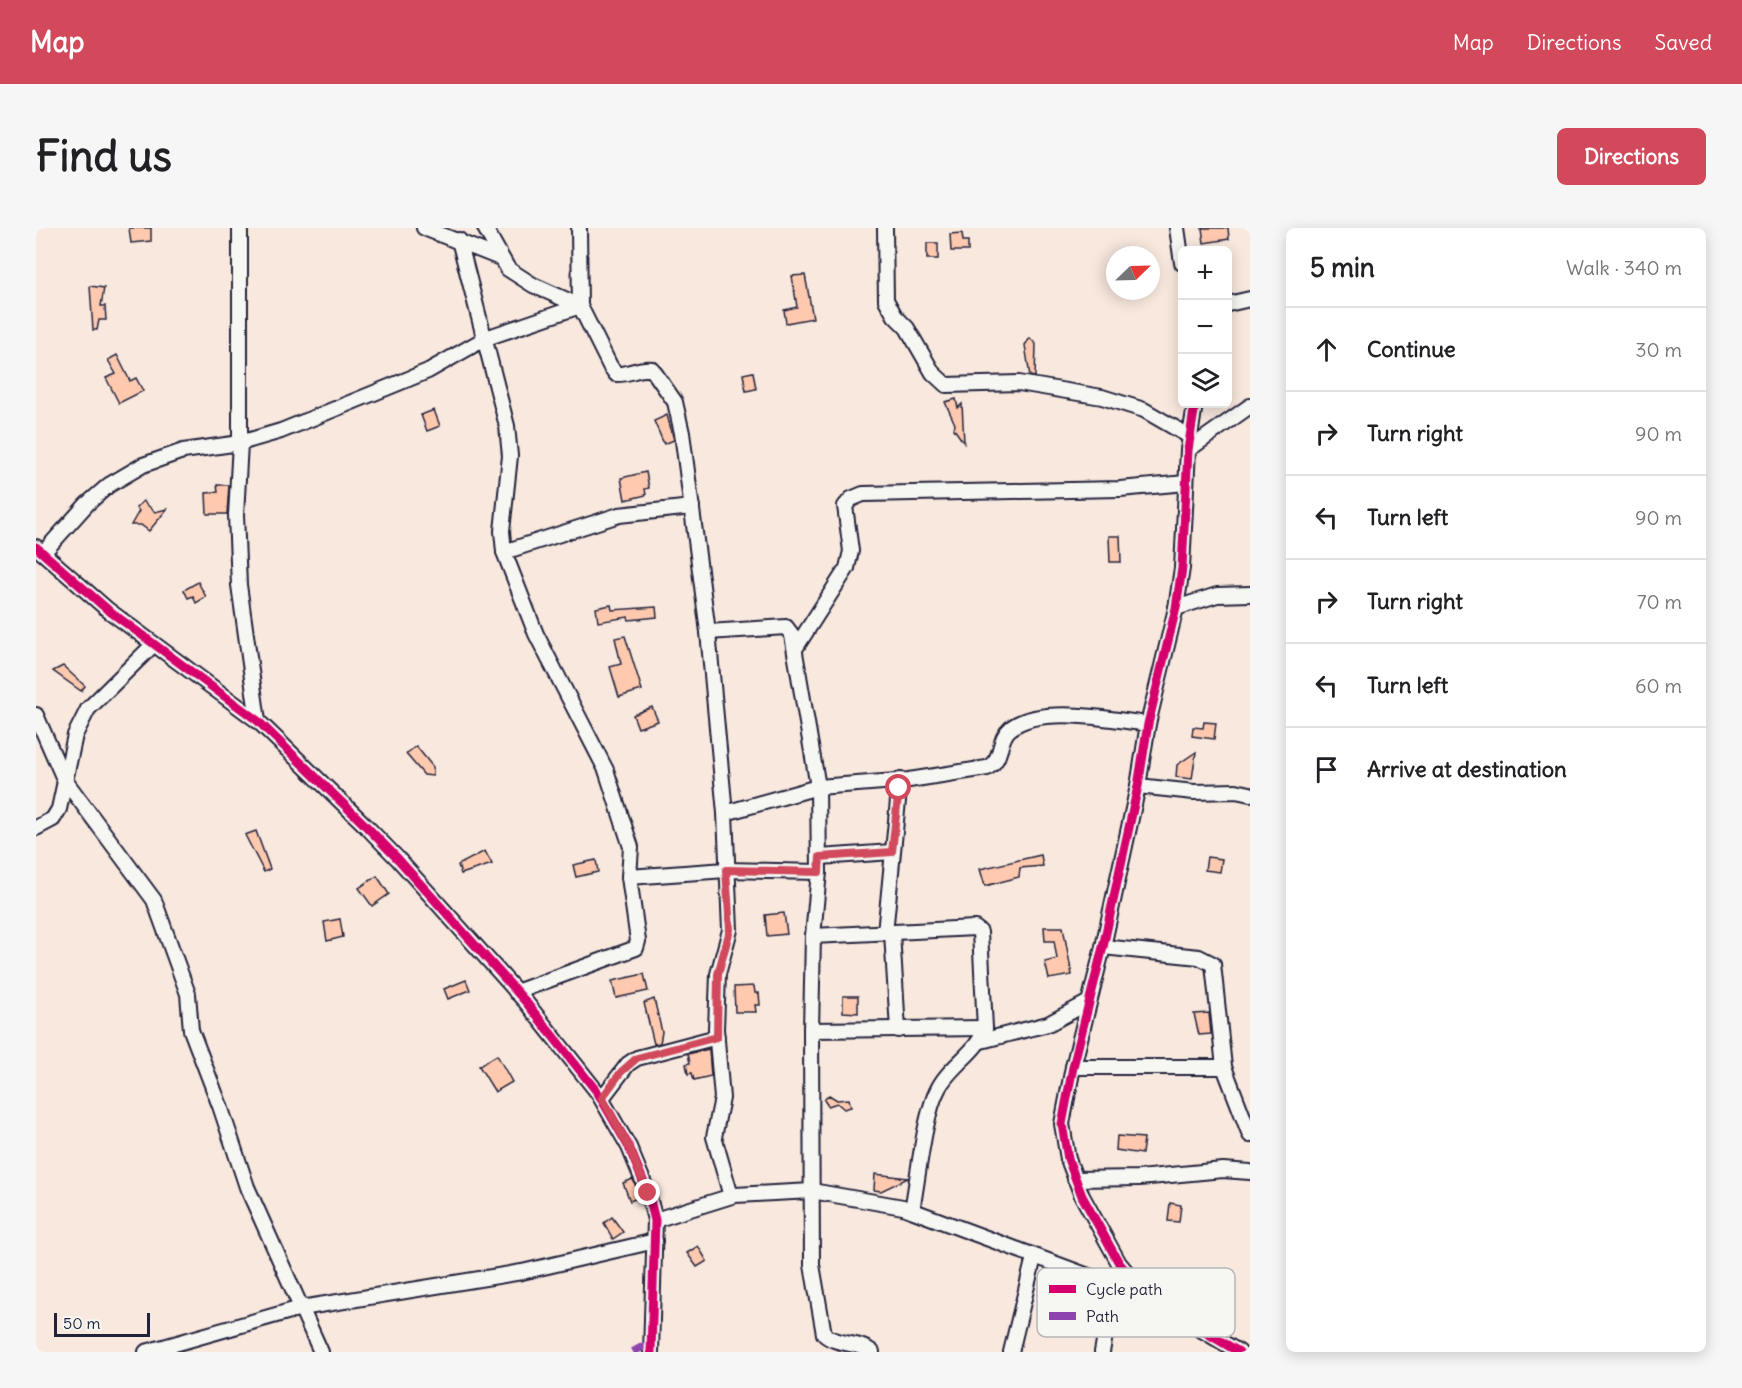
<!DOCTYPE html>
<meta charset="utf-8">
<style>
body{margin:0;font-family:Delius,sans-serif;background:#f6f6f6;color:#202124}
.controls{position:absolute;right:18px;top:18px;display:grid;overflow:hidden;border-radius:9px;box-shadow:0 3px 15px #0003}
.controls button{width:54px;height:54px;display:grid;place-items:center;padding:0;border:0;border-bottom:2px solid #e0e0e0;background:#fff;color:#202124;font:30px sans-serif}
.compass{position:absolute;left:1070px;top:18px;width:54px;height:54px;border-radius:50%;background:#fff;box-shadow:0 3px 15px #0003;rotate:67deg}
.scale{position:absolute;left:18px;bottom:15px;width:96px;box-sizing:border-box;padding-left:6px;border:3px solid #22223b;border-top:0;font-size:16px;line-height:21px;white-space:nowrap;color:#22223b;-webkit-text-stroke:4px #f6f6f2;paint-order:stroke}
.stop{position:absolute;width:18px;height:18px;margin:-14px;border:4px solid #d1495b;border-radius:50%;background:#fff}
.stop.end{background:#d1495b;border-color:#fff;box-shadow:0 2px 6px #0008}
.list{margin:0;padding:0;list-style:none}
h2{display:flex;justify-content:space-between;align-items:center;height:78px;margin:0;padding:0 24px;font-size:26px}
h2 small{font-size:20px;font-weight:400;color:#757577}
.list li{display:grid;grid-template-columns:39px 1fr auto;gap:18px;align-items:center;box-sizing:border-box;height:84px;padding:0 24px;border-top:2px solid #e0e0e0}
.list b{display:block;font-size:22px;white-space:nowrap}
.list em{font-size:20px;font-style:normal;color:#757577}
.icon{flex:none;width:33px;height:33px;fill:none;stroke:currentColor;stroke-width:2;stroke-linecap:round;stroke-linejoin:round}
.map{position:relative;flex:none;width:1214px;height:1124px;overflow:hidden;border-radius:9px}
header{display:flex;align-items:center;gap:36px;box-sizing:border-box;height:84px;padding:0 30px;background:#d1495b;color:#fff}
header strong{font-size:28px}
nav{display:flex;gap:33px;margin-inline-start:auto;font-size:21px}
.intro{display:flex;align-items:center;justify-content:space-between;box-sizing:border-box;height:144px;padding:0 36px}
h1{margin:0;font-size:42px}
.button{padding:15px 27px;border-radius:9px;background:#d1495b;color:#fff;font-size:21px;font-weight:700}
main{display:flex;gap:36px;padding:0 36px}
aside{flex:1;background:#fff;border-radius:9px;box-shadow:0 3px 15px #0003}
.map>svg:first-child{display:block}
</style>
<header>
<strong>Map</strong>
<nav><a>Map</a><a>Directions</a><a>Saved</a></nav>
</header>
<div class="intro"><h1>Find us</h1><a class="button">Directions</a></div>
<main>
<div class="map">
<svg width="1214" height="1124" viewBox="0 0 1214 1124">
<rect width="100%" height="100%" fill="#f8e8de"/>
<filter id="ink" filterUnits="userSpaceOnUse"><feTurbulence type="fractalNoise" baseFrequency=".0167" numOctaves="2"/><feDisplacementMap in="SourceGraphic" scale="12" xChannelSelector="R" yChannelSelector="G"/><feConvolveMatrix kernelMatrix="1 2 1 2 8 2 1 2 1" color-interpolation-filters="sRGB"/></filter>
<g filter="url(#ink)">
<g fill="#fec9af" stroke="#22223b" stroke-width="1.5">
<polygon points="93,0 115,0 115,13 95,15"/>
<polygon points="1166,0 1192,0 1193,11 1168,15"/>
<polygon points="926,5 927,13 932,13 932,23 915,23 914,6"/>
<rect x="891" y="15" width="11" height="16"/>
<polygon points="769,47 777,90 750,95 748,82 761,79 756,48"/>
<polygon points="54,58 68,60 65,78 69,78 70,92 63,92 61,102 57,102"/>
<polygon points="994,110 1000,116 999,149 994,148 989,117"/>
<polygon points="81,127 94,153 100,150 107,163 83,175 70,150 80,146 72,132"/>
<polygon points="717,144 720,161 710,163 707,146"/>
<polygon points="920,171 922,180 926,176 928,215 918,201 919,196 909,174"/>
<polygon points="398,182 404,198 391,203 385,187"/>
<polygon points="631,187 638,212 628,216 618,193"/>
<polygon points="610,244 613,260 609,261 610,267 589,272 585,250"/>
<polygon points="181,257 193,257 191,286 171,286 170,265 182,264"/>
<polygon points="107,273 119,284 131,281 113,303 105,297 95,297 103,283 100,280"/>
<polygon points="1073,308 1084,308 1085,334 1074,334"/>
<polygon points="162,354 170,369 160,375 157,368 152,370 148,362"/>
<polygon points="575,377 576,382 620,379 621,389 593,392 592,389 562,394 560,380"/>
<polygon points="589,408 606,462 583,469 574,439 585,436 579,410"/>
<polygon points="27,438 49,458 45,463 17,443"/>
<polygon points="616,479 622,493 602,500 597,487"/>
<polygon points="1168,494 1180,495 1178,511 1156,508 1157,499 1167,500"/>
<polygon points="380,518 397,539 397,548 388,547 370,526"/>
<polygon points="1160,524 1156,551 1140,549 1141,537"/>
<polygon points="220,603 234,641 228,644 209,607"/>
<polygon points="449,623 456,636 425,646 422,637"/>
<polygon points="1005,627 1007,638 984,640 983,649 949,658 944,641"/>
<polygon points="1171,629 1186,631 1184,644 1169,642"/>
<polygon points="560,632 562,644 540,649 537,637"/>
<polygon points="341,648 353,666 336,678 323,660"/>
<polygon points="748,685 751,706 731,708 729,687"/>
<polygon points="304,691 307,709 291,713 288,694"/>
<polygon points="1008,699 1027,699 1036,747 1013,751 1009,734 1021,731 1018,713 1009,713"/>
<polygon points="608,746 612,763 580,770 576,753"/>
<polygon points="430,752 434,762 412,771 408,761"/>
<polygon points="718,758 719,765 723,765 724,777 719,777 720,784 699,784 698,759"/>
<polygon points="807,768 822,768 822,785 807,784"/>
<polygon points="618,771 626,804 624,815 618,816 608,775"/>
<polygon points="1173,785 1175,806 1163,807 1158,786"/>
<polygon points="673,821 675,848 658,852 656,845 652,846 650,836 654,835 652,826"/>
<polygon points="461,827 476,854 459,864 443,838"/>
<polygon points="793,867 801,872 813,871 815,879 808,881 801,875 792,878 788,872"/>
<polygon points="1081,908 1108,910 1106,926 1080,922"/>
<polygon points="839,946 872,950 845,963 838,962"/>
<polygon points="597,951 604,969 594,973 587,955"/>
<polygon points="1134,975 1145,977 1143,994 1132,993"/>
<polygon points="576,989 587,1004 577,1011 568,995"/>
<polygon points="662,1018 671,1033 661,1039 651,1025"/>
</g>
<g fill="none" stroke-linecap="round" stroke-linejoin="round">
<defs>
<g id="street">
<polyline points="204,0 204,215 200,287 203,357 222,493"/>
<polyline points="388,0 464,30"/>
<polyline points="449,0 472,41 497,57 544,78"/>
<path d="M 543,0 L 544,78 L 574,138 L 580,146 C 593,147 602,139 616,141 L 639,174 L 646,205 L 672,404 L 689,585 L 694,702 L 682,746 L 680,801 L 686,870 L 678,909 L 695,968"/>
<polyline points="849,0 850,72 859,88 871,100 897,145 910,157 983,155 1066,169 1108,182 1153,208"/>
<polyline points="1141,0 1146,35"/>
<polyline points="423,12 471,198 474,228 466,303 468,324 500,406 570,542 595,619 593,649 602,713 600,720 480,764"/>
<polyline points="1192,76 1214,71"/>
<polyline points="1159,176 1152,222 1146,340 1140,380 1112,496 1102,558 1067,719 1037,839 1026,896 1032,931 1046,968 1083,1035 1113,1071 1203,1124"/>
<polyline points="1152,222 1214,178"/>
<polyline points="0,319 72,382 222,493 327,595 362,631 489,773 562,865 593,919 612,965 619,992 615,1124"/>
<polyline points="468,324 583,287 656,279"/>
<polyline points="7,325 51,276 73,257 107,237 147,223 204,215 245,203 392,143 450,110 544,78"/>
<polyline points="1140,380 1181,367 1214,366"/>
<path d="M 672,404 L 750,399 L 756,407 L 782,559 L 783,644 L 777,708 L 775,802 L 776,1037 L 788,1106 C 801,1118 822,1113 836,1124"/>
<polyline points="759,421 811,340 815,323 809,278 815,271 827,266 1084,261 1150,255"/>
<polyline points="0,487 28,551 118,672 152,766 155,802 184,878 211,959 285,1124"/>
<polyline points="1102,558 1158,564 1200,563 1214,566"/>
<path d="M 689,585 L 782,559 L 873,552 L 951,540 C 968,531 961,512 974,501 C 1002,476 1078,492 1112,496"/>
<polyline points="0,600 17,591 23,581 39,507 52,481 117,417"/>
<polyline points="784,629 856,624"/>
<polyline points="593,649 690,642 783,644"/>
<polyline points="849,705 864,552"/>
<polyline points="856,705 862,802"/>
<path d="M 777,708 L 939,700 L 944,704 L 949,800 C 943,823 913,838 902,861 C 888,887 882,951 876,982"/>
<polyline points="1067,719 1163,729 1177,736 1188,839 1214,907"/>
<polyline points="775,802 949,800"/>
<polyline points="945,813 1012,796 1053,774"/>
<polyline points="1037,839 1188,839"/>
<polyline points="566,870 592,836 601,830 681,809"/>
<polyline points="1039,951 1103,950 1187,942 1214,944"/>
<polyline points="619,992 699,967 776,963 867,979 1109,1069"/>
<polyline points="110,1124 265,1080 486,1044 619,1013"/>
<polyline points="975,1124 998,1029"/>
<polyline points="1066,1124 1078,1057"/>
</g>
</defs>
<use href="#street" stroke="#22223b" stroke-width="18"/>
<use href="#street" stroke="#f6f6f2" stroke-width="14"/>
<polyline stroke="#8e44ad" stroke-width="8" stroke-dasharray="15 8" stroke-linecap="butt" points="597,1124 615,1114"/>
<defs>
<g id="cycleway">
<polyline points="1159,176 1152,222 1146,340 1140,380 1112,496 1102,558 1067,719 1037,839 1026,896 1032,931 1046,968 1083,1035 1113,1071 1203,1124"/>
<polyline points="0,319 72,382 222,493 327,595 362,631 489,773 562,865 593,919 612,965 619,992 615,1124"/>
</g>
</defs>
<use href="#cycleway" stroke="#f6f6f2" stroke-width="13"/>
<use href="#cycleway" stroke="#d6006c" stroke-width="9"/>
</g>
</g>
<g fill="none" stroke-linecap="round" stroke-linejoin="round" filter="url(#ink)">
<polyline stroke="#d1495b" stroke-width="8" points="612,965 593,919 566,870 585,844 601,830 681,809 682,746 694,702 690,642 783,644 784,629 856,624 863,560"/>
</g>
<rect x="1001" y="1040" width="198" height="69" rx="9" fill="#f6f6f2" stroke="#b6b6bb" stroke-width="1.5"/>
<rect x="1013" y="1057" width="27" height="8" fill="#d6006c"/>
<rect x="1013" y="1084" width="27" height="8" fill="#8e44ad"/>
<g font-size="16" fill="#22223b">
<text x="1050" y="1067">Cycle path</text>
<text x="1050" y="1094">Path</text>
</g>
</svg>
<div class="controls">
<button>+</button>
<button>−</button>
<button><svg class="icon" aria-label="layers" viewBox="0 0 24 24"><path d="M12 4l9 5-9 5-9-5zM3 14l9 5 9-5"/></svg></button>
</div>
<svg class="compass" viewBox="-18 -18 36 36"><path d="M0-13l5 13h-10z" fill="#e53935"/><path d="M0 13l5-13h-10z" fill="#757577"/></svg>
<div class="scale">50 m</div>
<div class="stop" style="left:863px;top:560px"></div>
<div class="stop end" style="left:612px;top:965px"></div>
</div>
<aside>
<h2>5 min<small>Walk · 340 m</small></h2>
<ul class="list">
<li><svg class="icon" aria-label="ahead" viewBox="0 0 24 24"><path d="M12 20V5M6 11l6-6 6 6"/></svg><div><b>Continue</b></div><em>30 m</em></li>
<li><svg class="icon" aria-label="right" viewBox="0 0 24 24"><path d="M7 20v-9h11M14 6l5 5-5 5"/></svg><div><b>Turn right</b></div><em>90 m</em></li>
<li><svg class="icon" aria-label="left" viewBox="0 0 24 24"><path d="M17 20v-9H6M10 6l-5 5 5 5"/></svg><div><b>Turn left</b></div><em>90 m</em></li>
<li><svg class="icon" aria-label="right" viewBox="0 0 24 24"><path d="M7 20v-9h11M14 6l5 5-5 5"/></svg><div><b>Turn right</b></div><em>70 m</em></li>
<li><svg class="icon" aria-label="left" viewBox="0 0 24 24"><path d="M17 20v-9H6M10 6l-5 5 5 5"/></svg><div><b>Turn left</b></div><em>60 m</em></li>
<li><svg class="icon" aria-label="arrive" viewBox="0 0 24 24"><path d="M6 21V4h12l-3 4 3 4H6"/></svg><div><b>Arrive at destination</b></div></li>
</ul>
</aside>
</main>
